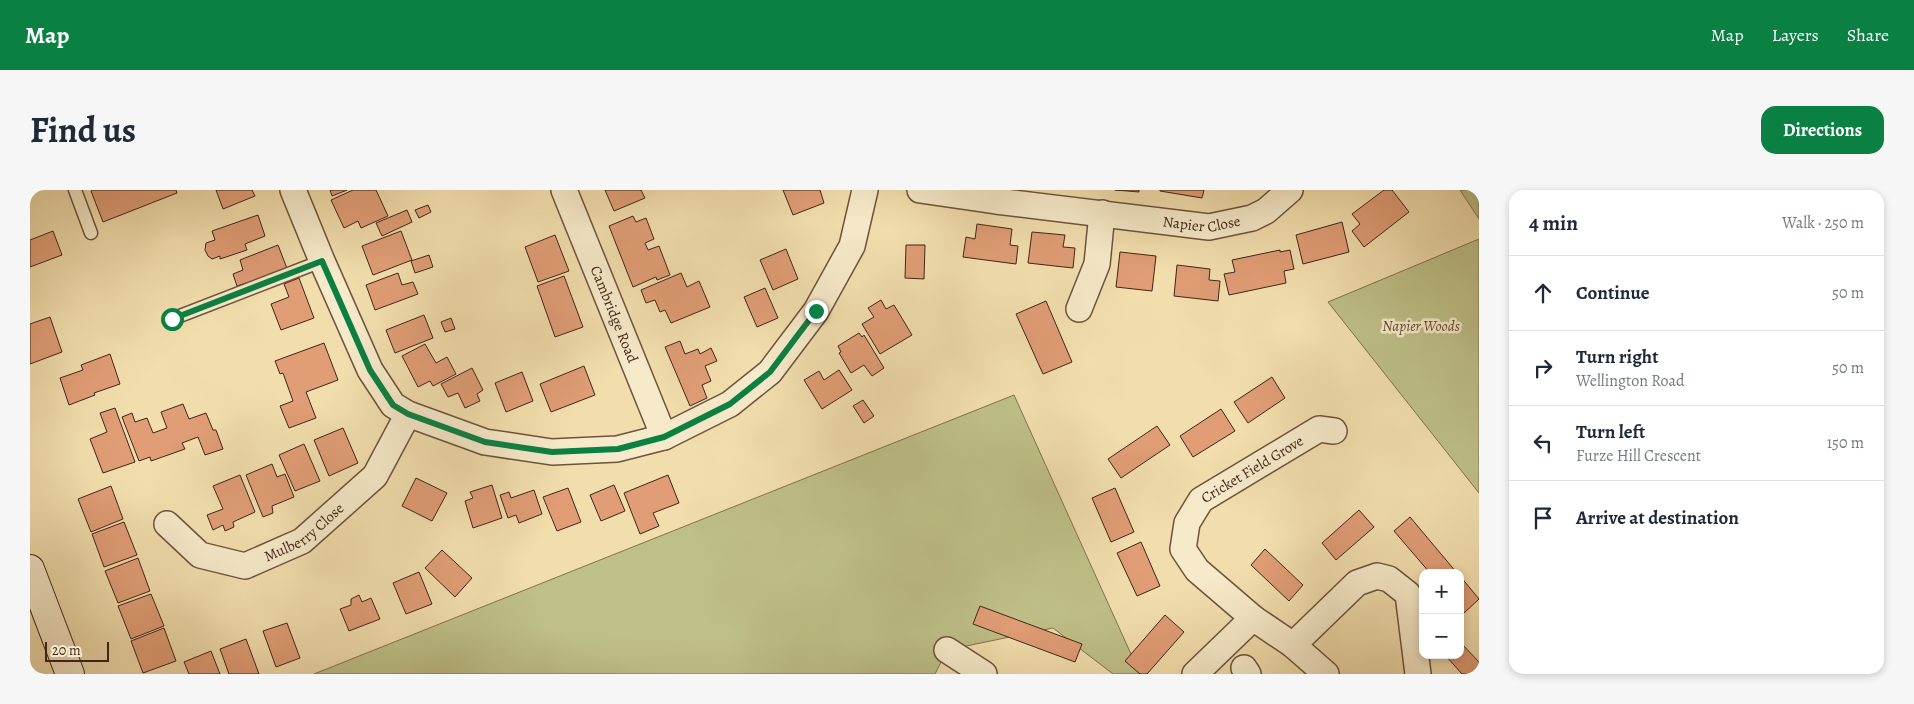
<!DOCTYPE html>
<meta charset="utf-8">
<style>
body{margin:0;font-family:Alegreya,serif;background:#f6f6f7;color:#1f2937}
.controls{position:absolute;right:15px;bottom:15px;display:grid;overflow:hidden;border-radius:10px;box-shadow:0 2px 8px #0003}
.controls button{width:45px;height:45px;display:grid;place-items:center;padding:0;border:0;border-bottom:1px solid #e0e1e3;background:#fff;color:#1f2937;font:25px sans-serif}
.scale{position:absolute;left:15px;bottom:12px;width:64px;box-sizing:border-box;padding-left:5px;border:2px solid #412518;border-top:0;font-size:14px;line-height:18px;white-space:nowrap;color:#412518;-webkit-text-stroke:4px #f7eaca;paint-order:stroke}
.stop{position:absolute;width:15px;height:15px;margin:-11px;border:4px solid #0b8043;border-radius:50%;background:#fff}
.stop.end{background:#0b8043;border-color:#fff;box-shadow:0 1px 5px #0008}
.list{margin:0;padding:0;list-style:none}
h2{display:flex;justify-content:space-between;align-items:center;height:65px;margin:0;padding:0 20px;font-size:21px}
h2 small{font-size:16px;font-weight:400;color:#747a83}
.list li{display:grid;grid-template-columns:32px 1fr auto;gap:15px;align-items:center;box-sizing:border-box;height:75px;padding:0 20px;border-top:1px solid #e0e1e3}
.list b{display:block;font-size:19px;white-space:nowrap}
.list p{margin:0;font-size:16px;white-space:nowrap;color:#747a83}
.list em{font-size:16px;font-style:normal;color:#747a83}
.icon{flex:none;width:28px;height:28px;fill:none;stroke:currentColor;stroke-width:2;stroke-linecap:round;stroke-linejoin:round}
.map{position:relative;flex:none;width:1449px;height:484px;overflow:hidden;border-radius:15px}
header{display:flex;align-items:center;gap:30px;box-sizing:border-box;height:70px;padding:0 25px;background:#0b8043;color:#fff}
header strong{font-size:24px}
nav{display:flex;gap:28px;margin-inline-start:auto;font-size:18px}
.intro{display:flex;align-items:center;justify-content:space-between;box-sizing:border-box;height:120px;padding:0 30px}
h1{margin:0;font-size:35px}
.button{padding:12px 22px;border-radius:15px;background:#0b8043;color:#fff;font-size:18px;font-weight:700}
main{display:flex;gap:30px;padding:0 30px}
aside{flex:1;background:#fff;border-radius:15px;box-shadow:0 2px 8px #0003}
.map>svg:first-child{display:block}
</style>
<header>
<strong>Map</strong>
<nav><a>Map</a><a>Layers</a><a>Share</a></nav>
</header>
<div class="intro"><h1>Find us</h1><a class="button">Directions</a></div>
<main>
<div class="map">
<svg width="1449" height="484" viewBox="0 0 1449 484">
<rect width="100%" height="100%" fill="#f2dead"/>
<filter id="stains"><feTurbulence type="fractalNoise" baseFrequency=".004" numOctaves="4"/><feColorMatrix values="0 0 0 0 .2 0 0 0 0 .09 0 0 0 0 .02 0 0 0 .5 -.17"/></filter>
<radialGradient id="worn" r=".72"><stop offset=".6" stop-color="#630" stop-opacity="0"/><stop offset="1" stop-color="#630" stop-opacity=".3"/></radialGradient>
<g fill="#bec087" stroke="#807250">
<polygon points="1430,0 1449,0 1449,29"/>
<polygon points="1449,49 1449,303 1298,112"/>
<polygon points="984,205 1110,484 1083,484 1023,438 917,460 905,484 284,484"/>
</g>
<g fill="#e09d76" stroke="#412518">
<polygon points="63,0 146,0 147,3 73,32 61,1"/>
<polygon points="186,0 222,0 225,6 193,19"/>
<polygon points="300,0 317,0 302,6"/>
<polygon points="323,0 346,0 358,26 331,38 328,31 314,38 301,10"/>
<polygon points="575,0 611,0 615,8 584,21"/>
<polygon points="753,0 790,0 794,13 763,25"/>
<polygon points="1085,0 1109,0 1109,2"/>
<polygon points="1130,0 1174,0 1172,8 1130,1"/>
<polygon points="1354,0 1362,0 1379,22 1334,57 1322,41 1330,34 1322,24"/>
<polygon points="398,15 401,22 389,28 385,20"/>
<polygon points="377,20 382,32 352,46 346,33"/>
<polygon points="228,25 235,46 215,54 217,60 190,69 190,66 182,69 178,66 175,60 176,53 185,50 182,41"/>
<polygon points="603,26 606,32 616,28 624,49 615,53 618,60 629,56 640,85 627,90 626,87 603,97 579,36"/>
<polygon points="1312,32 1319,62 1273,74 1266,45"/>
<polygon points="947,34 982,39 980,55 988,56 986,74 933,67 936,47 945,49"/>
<polygon points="23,41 32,65 0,77 0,50"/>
<polygon points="371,41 382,70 343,85 332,56"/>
<polygon points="1002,42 1035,45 1033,57 1045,58 1043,78 998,73"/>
<polygon points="525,45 539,81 508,92 495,57"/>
<polygon points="248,55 258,81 218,96 216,93 207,96 203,84 213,80 210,70"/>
<polygon points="876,55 895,55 894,89 875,88"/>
<polygon points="756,59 768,89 743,100 730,70"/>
<polygon points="1250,60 1250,62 1260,60 1264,79 1254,81 1256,93 1199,105 1194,84 1205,82 1202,70"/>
<polygon points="1090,62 1126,66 1122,101 1086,97"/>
<polygon points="399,65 403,77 385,83 381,71"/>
<polygon points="1147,75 1180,79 1179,90 1190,91 1188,111 1144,106"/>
<polygon points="368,83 372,95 383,92 388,104 345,120 336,95"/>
<polygon points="651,83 657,97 669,91 680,117 641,133 635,120 630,122 625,110 616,113 611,100"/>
<polygon points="534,86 553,137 525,147 507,96"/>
<polygon points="269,88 284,128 251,140 241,114 259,107 254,94"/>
<polygon points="735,98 748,128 727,137 714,107"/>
<polygon points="851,110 856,119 864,115 882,145 850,164 832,134 844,127 838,118"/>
<polygon points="1016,111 1042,172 1013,184 986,124"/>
<polygon points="394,125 403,148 365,163 356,140"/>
<polygon points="20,127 32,162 0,174 0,134"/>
<polygon points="421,128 425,139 415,142 411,132"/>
<polygon points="829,143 832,147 834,145 854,178 842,186 834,175 821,183 809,163 811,162 808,156"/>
<polygon points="650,151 655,164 668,159 670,164 681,158 687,171 675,176 681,191 672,195 677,208 660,216 635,157"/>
<polygon points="294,153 308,190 276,202 286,228 259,238 250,216 263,211 253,183 250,184 245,171"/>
<polygon points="395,154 406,173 417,167 426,184 403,196 400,191 388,197 372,166"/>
<polygon points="80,164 90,194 64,203 65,205 39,215 30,188 53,180 51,175"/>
<polygon points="554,176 565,205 521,222 510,194"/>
<polygon points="442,178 453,200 447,204 450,211 435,218 428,203 418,207 411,194"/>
<polygon points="809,180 822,200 792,219 774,190 789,181 794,190"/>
<polygon points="492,182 503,211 476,222 465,193"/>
<polygon points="1242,187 1255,208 1218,233 1204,212"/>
<polygon points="833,210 844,226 834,233 823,216"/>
<polygon points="153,214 159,229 176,223 183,240 186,240 193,259 175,265 168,247 152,253 155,259 121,271 120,267 109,271 92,227 102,223 105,232 117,228 123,243 137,238 131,222"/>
<polygon points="85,218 105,272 73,283 60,249 77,242 70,223"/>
<polygon points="1191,219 1205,241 1163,267 1150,246"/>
<polygon points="1127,236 1140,255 1091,288 1078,269"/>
<polygon points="313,238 328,273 299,286 284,250"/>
<polygon points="274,254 290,291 265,301 249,265"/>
<polygon points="242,274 247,287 255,284 264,307 242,316 243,323 233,327 216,285"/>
<polygon points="210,285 225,322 203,332 204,337 195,341 193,335 183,340 177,325 193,319 183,296"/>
<polygon points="638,285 649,313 623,323 629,336 610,344 594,303"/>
<polygon points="386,288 417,303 402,331 372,316"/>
<polygon points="462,295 472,328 443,338 435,311 443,308 440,302"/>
<polygon points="584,295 595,321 571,331 560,305"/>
<polygon points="81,296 93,329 61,342 48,309"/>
<polygon points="538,298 551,332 527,341 513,307"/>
<polygon points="1085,298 1104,342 1081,352 1062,308"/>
<polygon points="504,300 512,324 489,333 486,325 478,328 470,305 479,302 481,308"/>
<polygon points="1329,320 1344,337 1306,370 1292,353"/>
<polygon points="1380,327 1427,383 1400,383 1364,341"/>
<polygon points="94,332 107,365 74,377 62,344"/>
<polygon points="1111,352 1130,396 1107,406 1087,363"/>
<polygon points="1235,359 1273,395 1259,411 1221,375"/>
<polygon points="412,360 442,388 425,407 395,378"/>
<polygon points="108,368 120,401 88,413 75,381"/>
<polygon points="389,382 402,414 376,424 363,393"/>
<polygon points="1430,386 1449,409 1434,423 1430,419"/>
<polygon points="121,404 134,436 101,449 88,416"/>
<polygon points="329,405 332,412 341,408 350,429 319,441 310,419 321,415 321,409"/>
<polygon points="950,416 1052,454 1045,472 943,434"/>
<polygon points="1135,425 1154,442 1117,484 1110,484 1095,471"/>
<polygon points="257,433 270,468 246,477 233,441"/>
<polygon points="134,438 146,471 113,483 101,451"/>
<polygon points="216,449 229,484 199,484 190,459"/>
<polygon points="1430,452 1449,472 1449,484 1432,484 1415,465 1430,465"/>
<polygon points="181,461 190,484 159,484 154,472"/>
</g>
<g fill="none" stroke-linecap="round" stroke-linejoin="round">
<defs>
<g id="lane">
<polyline points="45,0 61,43"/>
<polyline points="142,129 292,71"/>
</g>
<g id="street">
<polyline points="263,0 292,71 340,180 363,215 378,224 455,252 522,262 587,259 634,247 700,214 740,182 786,121 822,56 835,0"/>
<path id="s1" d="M 534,0 L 634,247"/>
<path id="s2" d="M 890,0 L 966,11 L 1179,37 L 1222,28 L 1236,21 L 1260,0"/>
<polyline points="1049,119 1067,74 1072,23"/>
<path id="s3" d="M 137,334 L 170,365 L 215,376 L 272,351 L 345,286 L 378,224"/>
<path id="s4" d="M 1223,428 L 1167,380 L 1153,359 L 1157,333 L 1171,310 L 1289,239 L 1304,241"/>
<polyline points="1263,455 1327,393 1347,386 1359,389 1378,404 1388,484"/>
<polyline points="917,460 954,484"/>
<polyline points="1214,478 1218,484"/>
<polyline points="1165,484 1223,428 1263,455 1296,484"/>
</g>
<polyline id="secondary" points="0,379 40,484"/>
</defs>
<use href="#lane" stroke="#6d533d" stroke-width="15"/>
<use href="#street" stroke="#6d533d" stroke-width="28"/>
<use href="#secondary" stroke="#412518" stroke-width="30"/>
<use href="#lane" stroke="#f7eaca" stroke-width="12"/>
<use href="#street" stroke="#f7eaca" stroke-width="25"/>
<use href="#secondary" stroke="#f7eaca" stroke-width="28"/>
</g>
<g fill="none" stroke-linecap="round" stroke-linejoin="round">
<polyline stroke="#0b8043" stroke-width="6" points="142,129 292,71 340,180 363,215 378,224 455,252 522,262 588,259 634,247 700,214 740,182 786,121"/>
</g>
<g text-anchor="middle" stroke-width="5" stroke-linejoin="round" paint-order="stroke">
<g font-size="15" fill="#412518" stroke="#f7eaca">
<text dy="5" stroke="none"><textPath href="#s2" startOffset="284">Napier Close</textPath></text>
<text dy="5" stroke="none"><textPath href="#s1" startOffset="134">Cambridge Road</textPath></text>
<text dy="5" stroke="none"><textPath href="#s4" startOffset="212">Cricket Field Grove</textPath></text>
<text dy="5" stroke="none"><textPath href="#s3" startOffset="160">Mulberry Close</textPath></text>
</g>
<g font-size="15" font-style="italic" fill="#604c34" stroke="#f7eaca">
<text x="1391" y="141">Napier Woods</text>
</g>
</g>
<rect width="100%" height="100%" filter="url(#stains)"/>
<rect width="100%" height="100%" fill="url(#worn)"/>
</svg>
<div class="controls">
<button>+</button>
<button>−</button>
</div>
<div class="scale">20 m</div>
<div class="stop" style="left:142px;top:129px"></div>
<div class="stop end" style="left:786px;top:121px"></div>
</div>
<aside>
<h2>4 min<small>Walk · 250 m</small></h2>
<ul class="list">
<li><svg class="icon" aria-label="ahead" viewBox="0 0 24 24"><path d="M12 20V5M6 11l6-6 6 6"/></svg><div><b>Continue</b></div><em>50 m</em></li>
<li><svg class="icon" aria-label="right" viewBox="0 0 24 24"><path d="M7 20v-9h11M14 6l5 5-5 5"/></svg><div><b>Turn right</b><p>Wellington Road</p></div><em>50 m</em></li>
<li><svg class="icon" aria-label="left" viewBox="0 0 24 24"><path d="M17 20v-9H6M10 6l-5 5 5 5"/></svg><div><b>Turn left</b><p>Furze Hill Crescent</p></div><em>150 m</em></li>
<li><svg class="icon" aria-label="arrive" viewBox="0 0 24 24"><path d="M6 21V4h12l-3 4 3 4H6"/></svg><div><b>Arrive at destination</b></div></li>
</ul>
</aside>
</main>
